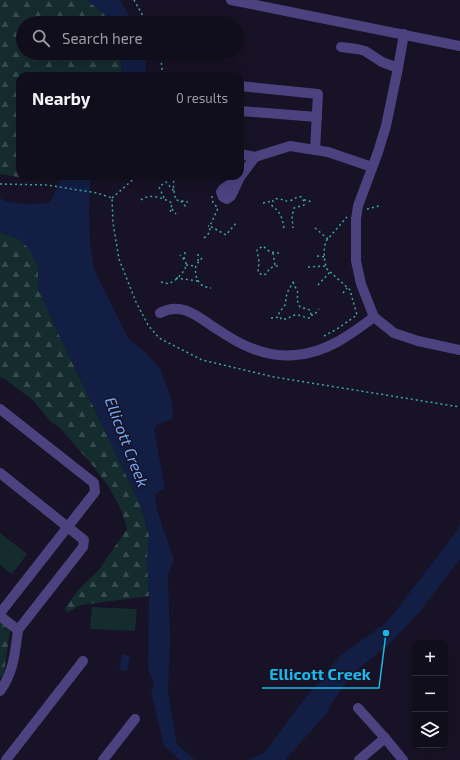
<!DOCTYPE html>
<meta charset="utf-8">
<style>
body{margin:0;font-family:"Exo 2",sans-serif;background:#1e1c29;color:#f1f3f6}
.controls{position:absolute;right:12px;bottom:12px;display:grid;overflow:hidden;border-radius:8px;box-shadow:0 4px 16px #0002}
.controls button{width:36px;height:36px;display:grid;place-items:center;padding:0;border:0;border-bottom:1px solid #302e3b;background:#110e1c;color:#f1f3f6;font:20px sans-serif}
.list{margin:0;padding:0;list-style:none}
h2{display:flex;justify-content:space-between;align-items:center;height:52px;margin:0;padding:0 16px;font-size:17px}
h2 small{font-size:13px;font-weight:400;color:#9c9ca3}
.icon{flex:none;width:22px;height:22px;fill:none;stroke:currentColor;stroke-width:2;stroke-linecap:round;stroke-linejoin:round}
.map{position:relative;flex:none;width:460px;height:760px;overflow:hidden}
.search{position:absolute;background:#110e1c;box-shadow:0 4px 16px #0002;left:16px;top:16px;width:228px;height:44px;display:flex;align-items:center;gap:10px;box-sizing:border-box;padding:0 14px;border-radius:22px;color:#9c9ca3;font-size:15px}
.panel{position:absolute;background:#110e1c;box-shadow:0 4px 16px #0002;left:16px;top:72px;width:228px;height:108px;border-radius:12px}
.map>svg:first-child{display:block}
</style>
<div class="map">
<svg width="460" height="760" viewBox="0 0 460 760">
<defs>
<pattern id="forest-firs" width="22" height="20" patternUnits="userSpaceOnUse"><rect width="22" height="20" fill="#152c2e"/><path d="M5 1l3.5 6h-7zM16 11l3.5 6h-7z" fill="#374a4d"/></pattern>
</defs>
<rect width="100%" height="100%" fill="#171225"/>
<g fill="#152c2e">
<polygon points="0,533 27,554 12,574 0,565"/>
<polygon points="92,607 137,609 135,631 90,629"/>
</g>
<g fill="url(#forest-firs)">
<polygon points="0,0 86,0 103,12 109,23 23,23 23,53 122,53 121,76 20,76 20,176 21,176 18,177 0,174"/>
<polygon points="0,232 19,239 30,249 38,266 38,288 61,339 140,504 149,535 147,560 149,596 81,605 67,613 65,608 79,589 98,571 127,529 122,512 110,489 94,467 60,428 50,421 34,401 5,379 0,378"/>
<polygon points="0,620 10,630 4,673 0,678"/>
</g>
<g fill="#121e44">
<polygon points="86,0 120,0 134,23 109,23 103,12"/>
<polygon points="122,53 145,53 146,76 121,76"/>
<polygon points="63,176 93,176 90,183 89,212 90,245 94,269 128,338 145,352 160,368 172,401 173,417 171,420 157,424 154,430 165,488 155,495 157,510 174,560 168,575 170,640 168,692 177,744 195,760 180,760 164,746 151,692 154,684 148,669 149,596 147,560 149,535 140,504 61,339 38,288 38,266 30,249 19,239 0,232 0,198 5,201 25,204 50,203 61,178"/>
<polygon points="460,524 460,559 417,615 389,644 353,673 331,704 328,712 285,760 249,760 265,752 298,707 340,656 387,622 456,532"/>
<polygon points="122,654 130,656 127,671 119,670"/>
</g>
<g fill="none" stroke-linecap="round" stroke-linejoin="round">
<g stroke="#3da5ac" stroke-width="1.5" stroke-dasharray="2 3" stroke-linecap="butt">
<polyline points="134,0 147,23"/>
<polyline points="160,53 163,76"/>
<path d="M 175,176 C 172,182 174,193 176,200 L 188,202"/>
<polyline points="0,184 47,185 97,193 112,198 113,223 119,259 136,302 148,325 159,338 202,360 274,377 460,407"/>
<polyline points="212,196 213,203 218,208 210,226 226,235 237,222"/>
<polyline points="112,198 137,176"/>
<polyline points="164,198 159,187 166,182 174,191"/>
<path d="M 141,200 C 150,193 163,198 172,203 L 170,214"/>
<polyline points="304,200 308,200 312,203"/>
<polyline points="181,201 186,207"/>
<polyline points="263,203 272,201"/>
<polyline points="172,209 176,214"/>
<polyline points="367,209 379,206"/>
<path d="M 284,228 C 282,218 281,212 272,206 L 273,200 C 281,196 282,202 289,201 C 294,200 296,196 302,197 L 304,202 L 304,205 L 294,208 L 292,216 L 293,228"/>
<polyline points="315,228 328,239"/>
<path d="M 204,238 C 209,234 210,232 210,226 L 208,226"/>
<polyline points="273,253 275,266"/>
<polyline points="279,253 270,252 263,246 257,250 259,262 258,272 262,275 266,274 270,268 280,265"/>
<polyline points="317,256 325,257"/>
<path d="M 202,258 L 196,265 C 194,277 198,287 211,288"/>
<polyline points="184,259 185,252"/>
<polyline points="198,261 198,254"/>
<polyline points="186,265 196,266"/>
<polyline points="308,267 326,266"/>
<polyline points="176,278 198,281"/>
<path d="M 161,282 C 164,283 167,284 170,283 C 176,281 187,270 186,263 C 185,260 182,257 180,255"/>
<path d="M 293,282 L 298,293 L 297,300 L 300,307 L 310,310 L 311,314 L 309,318 C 304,318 299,314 295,315 C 289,317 287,320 281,319 L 279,313 L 285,305 L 287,293 Z"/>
<polyline points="318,285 330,272"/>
<polyline points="343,293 347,288"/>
<polyline points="311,315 314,315 319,309"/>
<polyline points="271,318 280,317"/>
<path d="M 324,336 L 337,329 L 357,315 L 350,290 L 327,269 C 324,261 323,249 326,241 L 347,217"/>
</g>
<g stroke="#4c427f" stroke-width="10">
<polyline points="231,0 460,46"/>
<polyline points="404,34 398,68 386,126 378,152 358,206 356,219 356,261 361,284 374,317 394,333 418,341 460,350"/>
<polyline points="341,47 357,49 365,51 382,62 398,68"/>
<polyline points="240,86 318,94 315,150"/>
<polyline points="240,111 317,117"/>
<polyline points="240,154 255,157 290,146 328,152 372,167"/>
<polyline points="240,177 223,189 221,192 223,197 227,199 231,196 240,177 255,157"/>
<path d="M 160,313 C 180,302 196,315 212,326 C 223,333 233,340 244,345 C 259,352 278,357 295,355 C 326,353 350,335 374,317"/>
<polyline points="0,409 94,483 95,492 1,612 0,616 18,630"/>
<polyline points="0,473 84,540 83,547 18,630"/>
<path d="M 0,691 C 14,672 15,652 18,630"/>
<polyline points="358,708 385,738"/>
<polyline points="6,760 83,661"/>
<polyline points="103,760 135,719"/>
<polyline points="359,760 385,738 403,760"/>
</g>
</g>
<g text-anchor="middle" stroke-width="3" stroke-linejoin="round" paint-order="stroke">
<g font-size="16" font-style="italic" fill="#73a7f0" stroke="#171225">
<text transform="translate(127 442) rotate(69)" y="6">Ellicott Creek</text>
</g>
</g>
<path fill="none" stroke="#1ab9e7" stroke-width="1.5" d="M386 633L379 688H262"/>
<circle fill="#1ab9e7" stroke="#171225" stroke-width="1.5" cx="386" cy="633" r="4"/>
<g font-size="16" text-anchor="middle" font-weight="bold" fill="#1ab9e7" stroke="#171225" stroke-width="3" stroke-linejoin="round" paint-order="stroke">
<text x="320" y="680">Ellicott Creek</text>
</g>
</svg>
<div class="controls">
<button>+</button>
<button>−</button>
<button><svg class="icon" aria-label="layers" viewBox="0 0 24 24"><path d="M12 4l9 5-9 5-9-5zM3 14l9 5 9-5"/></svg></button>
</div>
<div class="search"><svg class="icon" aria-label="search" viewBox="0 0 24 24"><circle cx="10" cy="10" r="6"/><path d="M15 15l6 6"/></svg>Search here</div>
<section class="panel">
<h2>Nearby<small>0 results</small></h2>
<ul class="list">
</ul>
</section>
</div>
